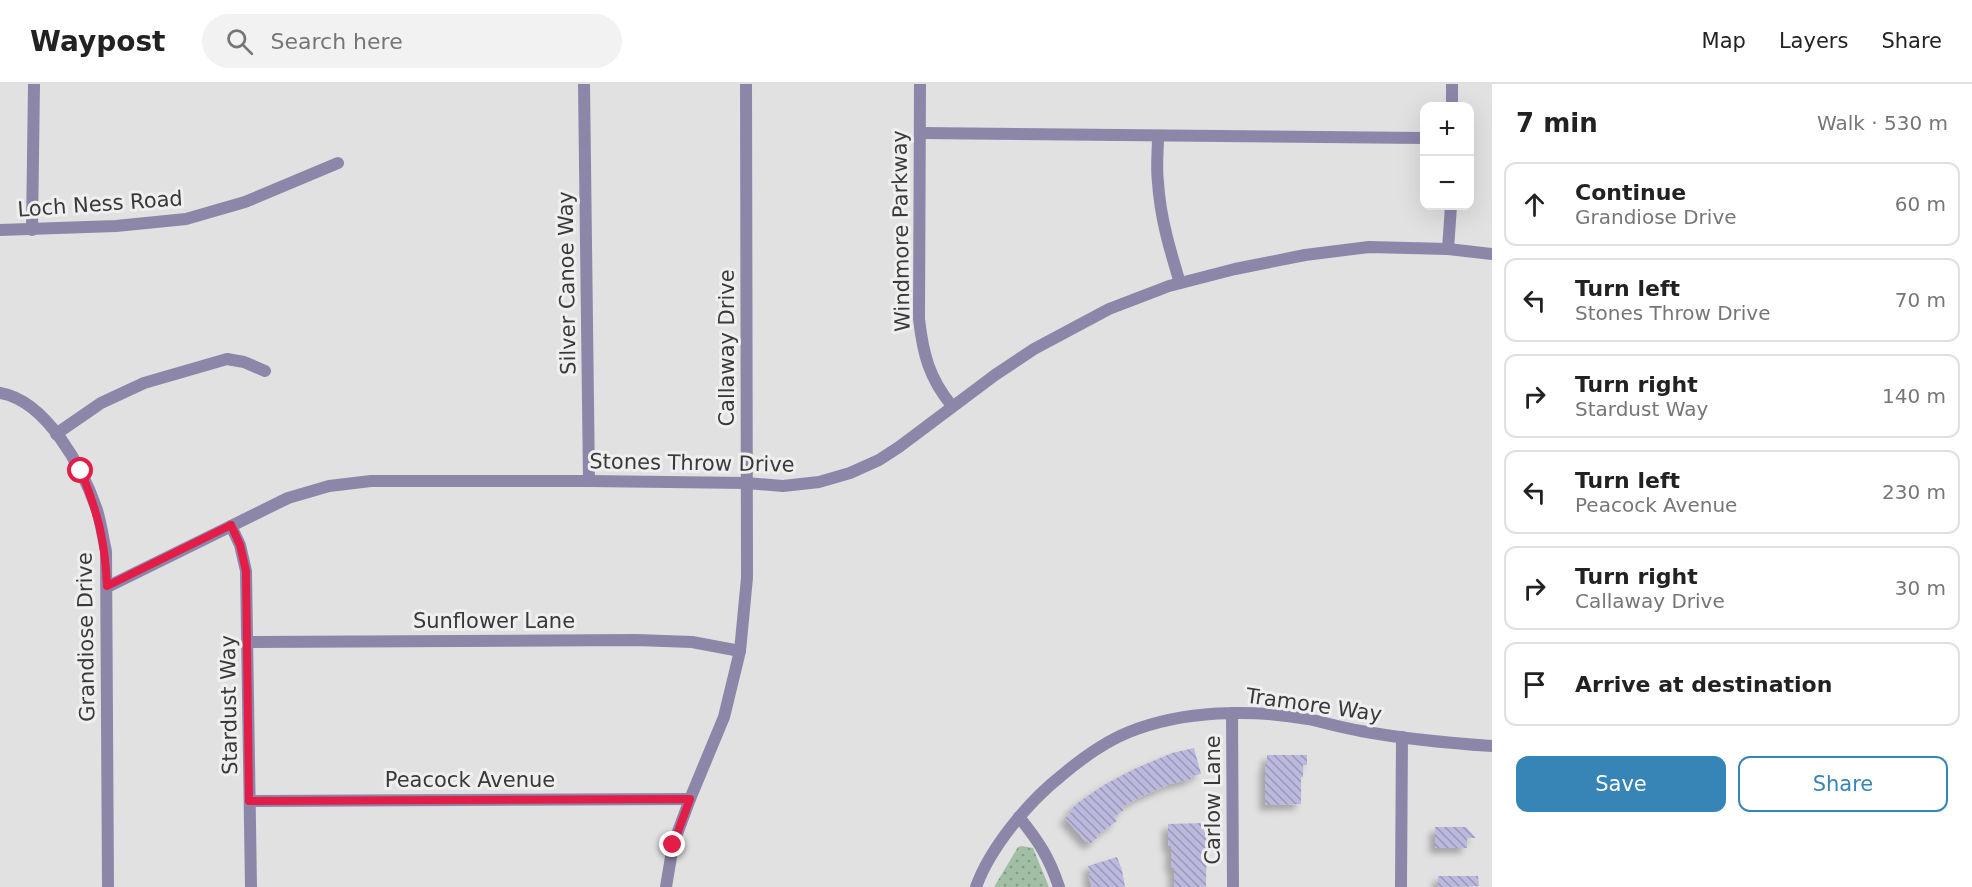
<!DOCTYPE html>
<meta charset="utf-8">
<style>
body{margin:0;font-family:"DejaVu Sans",sans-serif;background:#f2f2f2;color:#222}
.controls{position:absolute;right:18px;top:18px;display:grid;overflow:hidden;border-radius:12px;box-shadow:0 6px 24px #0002}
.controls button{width:54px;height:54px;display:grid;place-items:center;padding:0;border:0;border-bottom:2px solid #e0e0e0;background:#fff;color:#222;font:30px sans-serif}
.stop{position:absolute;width:18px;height:18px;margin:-14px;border:4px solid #e11d48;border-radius:50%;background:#fff}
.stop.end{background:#e11d48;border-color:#fff;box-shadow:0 2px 6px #0008}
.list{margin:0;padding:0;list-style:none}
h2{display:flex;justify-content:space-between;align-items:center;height:78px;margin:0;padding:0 24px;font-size:26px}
h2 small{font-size:20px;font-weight:400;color:#767676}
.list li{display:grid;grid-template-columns:39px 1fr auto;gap:18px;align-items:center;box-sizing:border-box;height:84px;margin:0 12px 12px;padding:0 12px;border:2px solid #e0e0e0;border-radius:12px}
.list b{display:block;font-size:22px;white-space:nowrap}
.list p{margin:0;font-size:20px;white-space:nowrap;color:#767676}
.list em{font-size:20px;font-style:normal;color:#767676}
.actions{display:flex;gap:12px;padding:18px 24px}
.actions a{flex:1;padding:14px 0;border:2px solid #3784b6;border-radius:12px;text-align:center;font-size:21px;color:#3784b6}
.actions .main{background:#3784b6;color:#fff}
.icon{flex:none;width:33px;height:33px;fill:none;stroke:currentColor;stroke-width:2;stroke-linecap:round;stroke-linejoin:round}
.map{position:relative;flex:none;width:1492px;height:803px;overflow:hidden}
header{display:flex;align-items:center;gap:36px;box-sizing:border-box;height:84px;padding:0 30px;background:#fff;border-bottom:2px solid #e0e0e0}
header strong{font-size:28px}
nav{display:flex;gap:33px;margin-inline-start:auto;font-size:21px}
.search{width:420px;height:54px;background:#f2f2f2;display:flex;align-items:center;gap:15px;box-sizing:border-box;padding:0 21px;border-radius:33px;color:#767676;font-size:22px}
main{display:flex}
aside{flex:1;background:#fff}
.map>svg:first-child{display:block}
</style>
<header>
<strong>Waypost</strong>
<div class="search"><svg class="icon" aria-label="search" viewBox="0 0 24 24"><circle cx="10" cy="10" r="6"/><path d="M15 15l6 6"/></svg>Search here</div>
<nav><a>Map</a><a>Layers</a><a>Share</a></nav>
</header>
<main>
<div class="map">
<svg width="1492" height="803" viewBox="0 0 1492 803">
<defs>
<pattern id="grass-dots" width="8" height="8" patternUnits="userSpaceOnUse" patternTransform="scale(1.5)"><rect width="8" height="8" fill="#a1bfa5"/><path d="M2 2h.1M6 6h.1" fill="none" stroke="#849c87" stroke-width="1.8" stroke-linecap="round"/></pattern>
<pattern id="building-back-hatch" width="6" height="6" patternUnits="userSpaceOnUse" patternTransform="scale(1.5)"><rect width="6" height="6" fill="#bcb9de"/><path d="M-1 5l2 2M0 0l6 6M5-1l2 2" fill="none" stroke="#9a97b5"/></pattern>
<filter id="shadow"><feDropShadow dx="-5.5" dy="5.5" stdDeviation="3" flood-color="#0004"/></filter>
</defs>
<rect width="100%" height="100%" fill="#e1e1e2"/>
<polygon fill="url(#grass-dots)" points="1022,762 1033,764 1049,803 994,803 1018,763"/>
<g fill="url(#building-back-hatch)" filter="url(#shadow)">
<polygon points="1194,664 1201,690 1191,692 1192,695 1170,700 1138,714 1122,723 1124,726 1114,733 1117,737 1096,752 1098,753 1090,760 1087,757 1086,758 1065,734 1072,728 1070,726 1079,718 1104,701 1134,685 1172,669"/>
<polygon points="1267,671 1307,671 1307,681 1303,681 1303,693 1301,693 1301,720 1265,721 1265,681 1267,681"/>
<polygon points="1204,739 1204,748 1207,748 1206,803 1174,803 1174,784 1171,784 1171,762 1168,762 1168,740"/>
<polygon points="1435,743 1466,743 1476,754 1467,754 1467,764 1435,764"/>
<polygon points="1117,773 1122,786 1125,803 1092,803 1088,791 1091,790 1088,782"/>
<polygon points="1438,792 1478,792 1479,802 1438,803"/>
</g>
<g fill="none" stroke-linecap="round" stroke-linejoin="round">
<g stroke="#8c87a9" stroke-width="12">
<polyline points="584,0 589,397"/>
<path d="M 920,0 L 919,235 C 923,270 929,294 952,322"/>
<polyline points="1452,22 1452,0"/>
<polyline points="920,49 1424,54"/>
<path d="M 1158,52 C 1158,67 1156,83 1158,98 C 1160,133 1170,166 1180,199"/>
<polyline points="0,146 116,142 186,135 245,118 338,79"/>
<polyline points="32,146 34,0"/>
<polyline points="1448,165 1451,122"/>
<path d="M 0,309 C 47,317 83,385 97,426 C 101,439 103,454 106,467 L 108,803"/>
<polyline points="56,350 101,319 144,299 227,275 244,278 265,287"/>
<polyline points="231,442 240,461 246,487 251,803"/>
<polyline points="107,503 288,414 329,402 371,397 589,397 746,399 783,402 819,398 850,389 879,376 899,363 995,291 1034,265 1109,225 1169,202 1235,185 1305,171 1369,163 1448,165 1492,170"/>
<polyline points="248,558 636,556 692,558 740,567"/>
<polyline points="1232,629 1233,803"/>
<polyline points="250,717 690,715"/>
<path d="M 1019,733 C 1039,758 1049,773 1059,803"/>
<polyline points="666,803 673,761 690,715 724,633 740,567 747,494 746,0"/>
<path d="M 976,803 C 990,764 1028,718 1061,692 C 1081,675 1104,658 1129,648 C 1184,626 1250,625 1308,635 C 1326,639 1343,644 1361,647 C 1404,655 1448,659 1492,662"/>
<polyline points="1401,803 1402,653"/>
</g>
</g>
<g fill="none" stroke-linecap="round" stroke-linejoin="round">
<path stroke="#e11d48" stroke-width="8" d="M 81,387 C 98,430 105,456 107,502 L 231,441 L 240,461 L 246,487 L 249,717 L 690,715 L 673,761"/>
</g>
<g text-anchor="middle" stroke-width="6" stroke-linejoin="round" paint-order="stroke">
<g font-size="21" fill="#3a393a" stroke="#efeff0">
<text transform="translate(100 120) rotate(-4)" y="7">Loch Ness Road</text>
<text transform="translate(901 147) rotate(-91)" y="7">Windmore Parkway</text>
<text transform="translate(567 199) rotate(-91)" y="7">Silver Canoe Way</text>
<text transform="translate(727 264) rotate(-90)" y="7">Callaway Drive</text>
<text transform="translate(692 379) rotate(1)" y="7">Stones Throw Drive</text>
<text x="494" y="544">Sunflower Lane</text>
<text transform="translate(86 553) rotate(-91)" y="7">Grandiose Drive</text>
<text transform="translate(229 621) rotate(-91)" y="7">Stardust Way</text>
<text transform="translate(1314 621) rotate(8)" y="7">Tramore Way</text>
<text x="470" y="703">Peacock Avenue</text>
<text transform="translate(1213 716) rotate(-90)" y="7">Carlow Lane</text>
</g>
</g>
</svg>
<div class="controls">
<button>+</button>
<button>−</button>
</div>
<div class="stop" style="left:81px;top:387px"></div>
<div class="stop end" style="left:673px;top:761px"></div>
</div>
<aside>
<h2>7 min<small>Walk · 530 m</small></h2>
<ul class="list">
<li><svg class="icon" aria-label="ahead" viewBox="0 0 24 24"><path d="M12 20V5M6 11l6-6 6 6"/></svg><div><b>Continue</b><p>Grandiose Drive</p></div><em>60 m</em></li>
<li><svg class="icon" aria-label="left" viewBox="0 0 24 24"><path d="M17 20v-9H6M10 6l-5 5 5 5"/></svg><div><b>Turn left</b><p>Stones Throw Drive</p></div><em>70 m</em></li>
<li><svg class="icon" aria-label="right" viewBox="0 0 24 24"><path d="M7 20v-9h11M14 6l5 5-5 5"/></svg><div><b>Turn right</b><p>Stardust Way</p></div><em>140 m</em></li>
<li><svg class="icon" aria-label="left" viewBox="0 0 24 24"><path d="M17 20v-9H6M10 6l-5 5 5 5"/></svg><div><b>Turn left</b><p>Peacock Avenue</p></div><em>230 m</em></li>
<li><svg class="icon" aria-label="right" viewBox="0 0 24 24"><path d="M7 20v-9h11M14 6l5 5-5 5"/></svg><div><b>Turn right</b><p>Callaway Drive</p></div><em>30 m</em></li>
<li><svg class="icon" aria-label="arrive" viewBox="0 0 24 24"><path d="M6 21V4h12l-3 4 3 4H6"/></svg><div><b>Arrive at destination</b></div></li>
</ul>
<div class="actions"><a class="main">Save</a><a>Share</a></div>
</aside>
</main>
